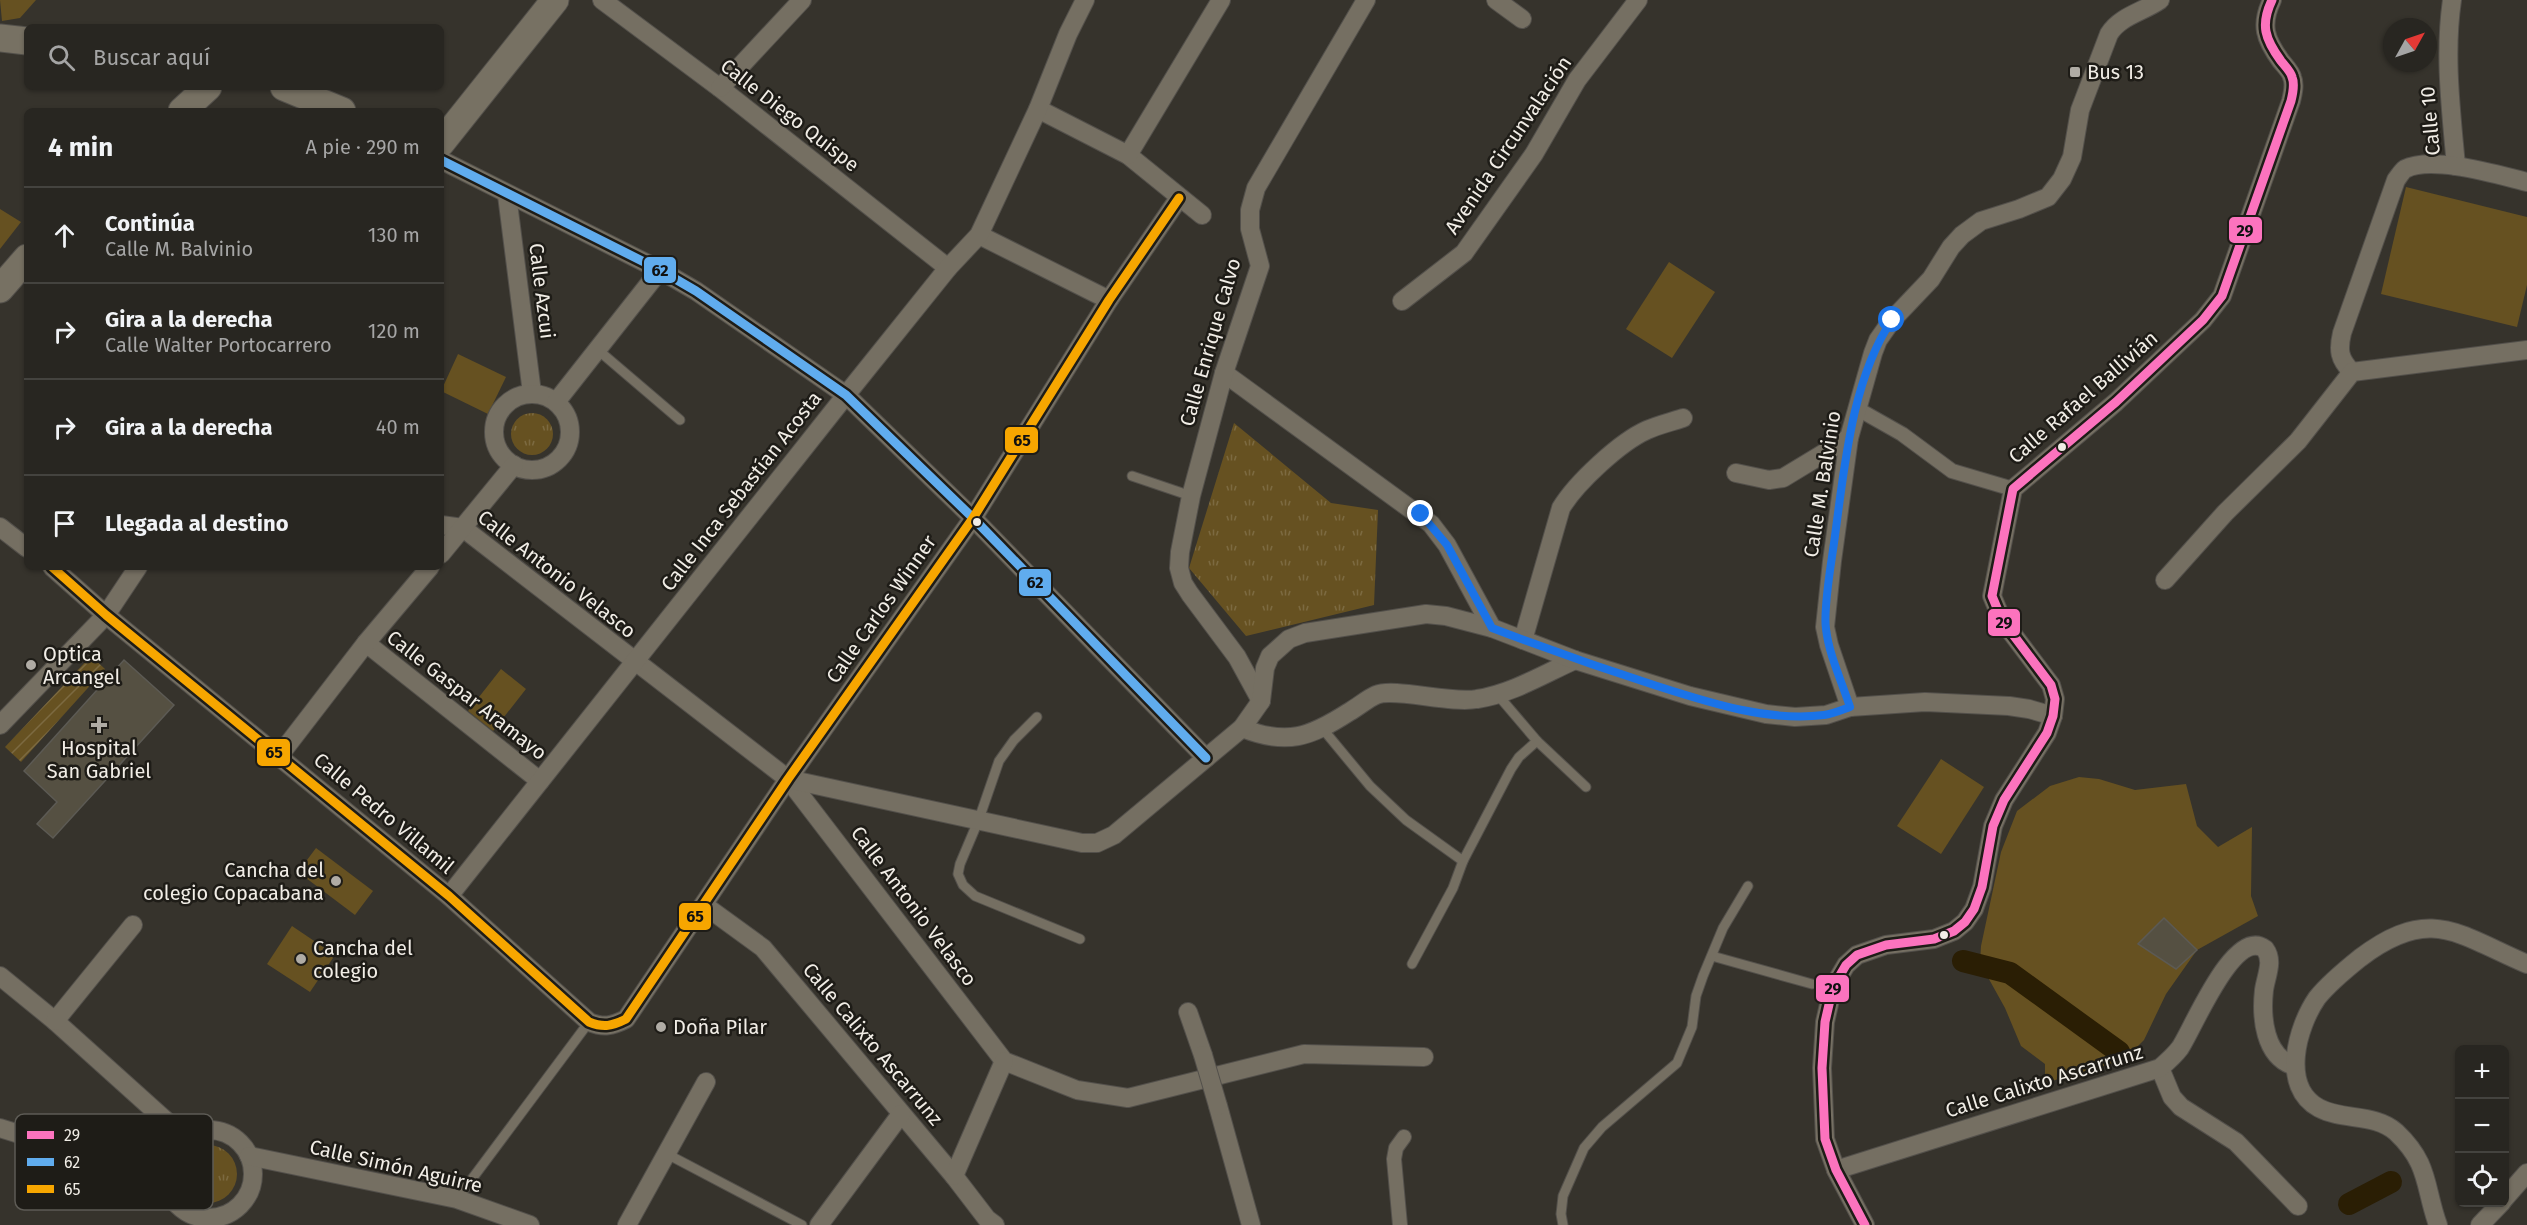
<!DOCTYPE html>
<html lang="es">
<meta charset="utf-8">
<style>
body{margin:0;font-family:"Fira Sans",sans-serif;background:#302e2a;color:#f1f3f6}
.controls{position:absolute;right:18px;bottom:18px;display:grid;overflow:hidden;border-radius:9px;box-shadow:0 2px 4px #0004}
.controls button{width:54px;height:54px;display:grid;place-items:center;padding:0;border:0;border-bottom:2px solid #44433f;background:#282621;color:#f1f3f6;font:30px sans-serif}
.compass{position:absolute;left:2383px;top:18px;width:54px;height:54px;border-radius:50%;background:#282621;box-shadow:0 2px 4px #0004;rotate:50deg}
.stop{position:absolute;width:18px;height:18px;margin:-14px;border:4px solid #1a73e8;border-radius:50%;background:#fff}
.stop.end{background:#1a73e8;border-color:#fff;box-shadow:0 2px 6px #0008}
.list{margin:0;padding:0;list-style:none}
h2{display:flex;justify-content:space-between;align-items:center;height:78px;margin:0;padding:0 24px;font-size:26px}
h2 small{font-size:20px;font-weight:400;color:#a5a5a5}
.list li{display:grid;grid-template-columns:39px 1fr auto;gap:18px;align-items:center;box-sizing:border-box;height:96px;padding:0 24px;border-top:2px solid #44433f}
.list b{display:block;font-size:22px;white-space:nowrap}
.list p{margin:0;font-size:20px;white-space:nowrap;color:#a5a5a5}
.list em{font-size:20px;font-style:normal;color:#a5a5a5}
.icon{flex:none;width:33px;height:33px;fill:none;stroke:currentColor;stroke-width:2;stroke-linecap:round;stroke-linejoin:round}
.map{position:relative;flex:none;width:2527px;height:1225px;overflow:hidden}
.search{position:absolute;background:#282621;box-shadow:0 2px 4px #0004;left:24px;top:24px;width:420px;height:66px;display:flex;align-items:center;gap:15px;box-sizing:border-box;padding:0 21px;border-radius:9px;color:#a5a5a5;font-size:22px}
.panel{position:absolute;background:#282621;box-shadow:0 2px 4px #0004;left:24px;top:108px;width:420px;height:462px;border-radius:9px}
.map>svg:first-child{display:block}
</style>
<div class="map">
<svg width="2527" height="1225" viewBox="0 0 2527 1225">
<defs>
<pattern id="park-tufts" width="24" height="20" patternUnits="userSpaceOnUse" patternTransform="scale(1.5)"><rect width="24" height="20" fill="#665121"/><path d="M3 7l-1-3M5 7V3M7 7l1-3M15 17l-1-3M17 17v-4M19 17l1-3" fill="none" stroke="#7c6a41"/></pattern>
<pattern id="garden-furrows" width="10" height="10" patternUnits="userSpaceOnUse" patternTransform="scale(1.5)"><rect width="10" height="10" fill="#665121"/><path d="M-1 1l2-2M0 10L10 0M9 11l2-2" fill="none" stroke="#7c6a41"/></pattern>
</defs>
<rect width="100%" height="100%" fill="#36332c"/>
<g fill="#665121">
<polygon points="0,0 36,0 20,18 2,21"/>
<polygon points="2406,187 2527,217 2527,285 2517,327 2381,294"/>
<polygon points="0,209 21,222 0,249"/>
<polygon points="1669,262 1715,292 1672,358 1626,329"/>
<polygon points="458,354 506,377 488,414 441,391"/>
<polygon points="501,669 526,689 493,731 468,711"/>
<polygon points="1941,759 1984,787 1941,854 1897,826"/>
<polygon points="2079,777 2099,779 2135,790 2186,784 2197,826 2218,847 2252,827 2251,896 2258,916 2197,950 2166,994 2144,1040 2124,1060 2045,1083 2045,1064 2021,1046 2005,1008 1980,963 1981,946 2001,852 2017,811 2050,786"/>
<polygon points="316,848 373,891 355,915 298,872"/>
<polygon points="292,926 335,955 310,992 267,964"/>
</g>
<g fill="url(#park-tufts)">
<circle cx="532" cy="434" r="21"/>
<polygon points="1234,423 1331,503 1378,510 1374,605 1246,636 1189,568"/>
<circle cx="208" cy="1174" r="29"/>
</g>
<polygon fill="url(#garden-furrows)" points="91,656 105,669 21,762 5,747"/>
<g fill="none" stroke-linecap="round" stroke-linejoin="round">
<g stroke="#2a1e04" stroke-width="22">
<polyline points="1963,961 2010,973 2119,1052"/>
<polyline points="2349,1204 2391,1182"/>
</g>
</g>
<g fill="#555042" stroke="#5c5a54" stroke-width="1.5">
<polygon points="124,660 174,705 53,838 37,824 57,802 24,771"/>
<polygon points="2164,918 2197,950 2176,969 2138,944"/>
</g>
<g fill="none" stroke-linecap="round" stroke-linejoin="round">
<defs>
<g id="service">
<polyline points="598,350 680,420"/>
<polyline points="1132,476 1191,496"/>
<polyline points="1497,694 1537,741 1586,787"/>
<polyline points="1037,717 1014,740 999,761 979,819 960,864 958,874 963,885 975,896 1080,939"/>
<polyline points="1322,728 1370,786 1406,820 1463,861"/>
<polyline points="1712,956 1812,984"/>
<polyline points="1412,964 1453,888 1463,861 1511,769 1519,757 1537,741"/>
<polyline points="667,1154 802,1225"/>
<polyline points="457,1199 589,1022"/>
<polyline points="1563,1225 1561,1214 1563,1196 1584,1148 1602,1127 1677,1063 1692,1027 1696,996 1703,976 1723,928 1748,886"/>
</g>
<g id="pedestrian">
<polyline points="1856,408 1902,434 1952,471 2013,489"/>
<polyline points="1400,1225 1394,1159 1396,1148 1404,1137"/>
</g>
<g id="minor">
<polyline points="602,0 720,88 948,268"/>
<polyline points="1496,0 1522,19"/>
<path d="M 2452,0 C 2444,55 2451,110 2456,166"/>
<polyline points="720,88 802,0"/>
<polyline points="1038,109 1128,155 1202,215"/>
<polyline points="1128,155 1221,0"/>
<polyline points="441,160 660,270 696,291 846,395 973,518 1206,758"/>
<polyline points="507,195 532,393"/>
<polyline points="979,235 1109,300"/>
<polyline points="1402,301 1464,253 1534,154 1577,80 1638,0"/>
<path d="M 2352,372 C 2339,359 2338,350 2342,333 L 2396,180 C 2399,176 2402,171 2405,169 C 2432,155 2498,175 2527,182"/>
<polyline points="1224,373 1431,524 1447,545 1492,628"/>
<circle cx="532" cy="432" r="38"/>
<polyline points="556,402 660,270"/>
<polyline points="1736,473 1769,480 1783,478 1849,438"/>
<polyline points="441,525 463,528 788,779 1004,1061 1077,1090 1128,1098 1304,1054 1424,1057"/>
<polyline points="0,527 27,548"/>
<polyline points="441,554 514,465"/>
<path d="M 52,567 L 106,615 L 449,896 L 589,1022 C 604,1028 612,1026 626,1019 L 788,779 L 973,518 L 1109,300 L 1179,198"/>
<polyline points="2165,580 2225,513 2298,441 2352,372 2527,350"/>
<path d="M 1523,640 L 1561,508 C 1576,483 1620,442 1647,430 C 1658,425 1671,422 1683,418"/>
<polyline points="366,643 540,781"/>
<polyline points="1261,701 1237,657 1190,594 1183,583 1179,568 1180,552 1191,496 1224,373 1260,266 1250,229 1250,210 1256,188 1366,0"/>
<path d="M 1850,707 L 1829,645 L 1825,627 L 1832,561 L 1849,438 L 1873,353 L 1878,340 L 1892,320 L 1931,279 L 1951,247 L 1962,235 L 1981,221 L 2019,209 L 2048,197 L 2062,179 L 2072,157 L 2080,110 L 2109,34 C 2120,16 2143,12 2160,0"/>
<polyline points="0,725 106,615 138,567"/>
<path d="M 1242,728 C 1287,746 1310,737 1349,712 C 1358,707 1367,699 1376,695 C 1394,687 1450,704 1477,699 C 1511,694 1544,674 1575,660"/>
<polyline points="279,756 366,643 430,567"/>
<polyline points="788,779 1082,843 1097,843 1114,835 1242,728 1261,701 1265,668 1270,656 1289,639 1305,633 1426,614 1446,616 1492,628 1575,660 1690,696 1766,714 1795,717 1826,715 1850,707 1925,702 2009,706 2029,709 2053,716"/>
<polyline points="449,896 846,395 948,268 979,235 1038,109 1068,34 1085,0"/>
<polyline points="704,905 763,948 954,1176 987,1219 995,1225"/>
<polyline points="0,976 55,1021 184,1137"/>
<polyline points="1188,1012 1203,1055"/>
<polyline points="55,1021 133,925"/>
<polyline points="2160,1068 2172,1097 2181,1107 2236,1142 2298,1206"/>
<polyline points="1218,1106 1251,1225"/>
<polyline points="0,1128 165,1179"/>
<circle cx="209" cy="1174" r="44"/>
<polyline points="249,1156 457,1199 530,1225"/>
<path d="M 1836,1170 L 2160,1068 C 2167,1062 2174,1056 2180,1048 C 2193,1029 2234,926 2265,949 C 2274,961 2266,976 2264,990 C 2261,1017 2264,1056 2294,1066"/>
<polyline points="954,1176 1004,1061"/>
<polyline points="2504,1199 2527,1173"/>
<polyline points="627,1225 706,1082"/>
<polyline points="819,1225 901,1114"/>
<path d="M 1865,1225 L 1836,1170 L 1825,1139 L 1822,1068 L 1825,1022 L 1833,987 L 1846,965 L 1857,955 L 1886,945 L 1934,939 L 1954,931 L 1965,922 L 1974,909 L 1982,887 L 1993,826 L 2004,800 L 2047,733 L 2053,716 L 2055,699 L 2051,685 L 2002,620 L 1992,596 L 2013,489 L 2116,402 L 2203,320 L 2222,296 L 2291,101 C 2293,93 2295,84 2292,77 C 2291,72 2285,66 2281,61 C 2265,39 2260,25 2272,0"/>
<path d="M 2438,1225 C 2424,1186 2430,1164 2396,1132 C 2375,1113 2343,1121 2319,1108 C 2280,1087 2297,1027 2317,998 C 2329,983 2345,970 2360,958 C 2430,905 2457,934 2527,964"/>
<polyline points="2480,1225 2502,1202"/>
</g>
<g id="secondary">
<polyline points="0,38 27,41"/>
<polyline points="284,87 342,111"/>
<polyline points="182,111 208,87"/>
<polyline points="441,143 555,0"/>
<polyline points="0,289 27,258"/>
</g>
</defs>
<use href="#service" stroke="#53504b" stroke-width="11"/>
<use href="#pedestrian" stroke="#53504b" stroke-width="16"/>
<use href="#minor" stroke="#53504b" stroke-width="20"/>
<use href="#secondary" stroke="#53504b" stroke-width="29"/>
<use href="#service" stroke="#756f62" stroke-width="9"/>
<use href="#pedestrian" stroke="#756f62" stroke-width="14"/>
<use href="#minor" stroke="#756f62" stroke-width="18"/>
<use href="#secondary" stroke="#777163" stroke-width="27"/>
<defs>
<polyline id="minor-bridge" points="1203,1055 1218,1106"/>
</defs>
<use href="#minor-bridge" stroke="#53504b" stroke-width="20" stroke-linecap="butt"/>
<use href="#minor-bridge" stroke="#756f62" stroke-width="18"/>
<defs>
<path id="bus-1" d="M 1865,1225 L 1836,1170 L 1825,1139 L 1822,1068 L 1825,1022 L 1833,987 L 1846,965 L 1857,955 L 1886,945 L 1934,939 L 1954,931 L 1965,922 L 1974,909 L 1982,887 L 1993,826 L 2004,800 L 2047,733 L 2053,716 L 2055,699 L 2051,685 L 2002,620 L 1992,596 L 2013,489 L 2116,402 L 2203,320 L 2222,296 L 2291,101 C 2293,93 2295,84 2292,77 C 2291,72 2285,66 2281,61 C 2265,39 2260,25 2272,0"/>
<polyline id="bus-2" points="441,160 660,270 696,291 846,395 973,518 1206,758"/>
<path id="bus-3" d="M 52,567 L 106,615 L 449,896 L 589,1022 C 604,1028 612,1026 626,1019 L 788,779 L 973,518 L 1109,300 L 1179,198"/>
</defs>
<use href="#bus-1" stroke="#1e1c17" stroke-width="14"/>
<use href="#bus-2" stroke="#1e1c17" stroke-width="14"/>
<use href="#bus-3" stroke="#1e1c17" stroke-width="14"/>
<use href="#bus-1" stroke="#fc73be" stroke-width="9"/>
<use href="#bus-2" stroke="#60acee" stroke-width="9"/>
<use href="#bus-3" stroke="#f7a600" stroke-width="9"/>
</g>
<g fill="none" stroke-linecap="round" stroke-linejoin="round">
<path stroke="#1a73e8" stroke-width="8" d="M 1421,514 L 1447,545 L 1492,628 C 1547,649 1601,668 1657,686 C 1710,703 1768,722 1824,715 C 1833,714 1842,710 1850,707 C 1842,682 1829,655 1826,629 C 1823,609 1831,565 1834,543 C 1844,472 1851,380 1892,320"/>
</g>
<g fill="#b0aca5" stroke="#1e1c17" stroke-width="2">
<rect x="2069" y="66" width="12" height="12" rx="3"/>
<circle cx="31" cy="665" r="6"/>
<path d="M96 716h6v6h6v6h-6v6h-6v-6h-6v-6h6z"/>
<circle cx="336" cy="881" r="6"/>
<circle cx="301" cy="959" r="6"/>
<circle cx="661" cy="1027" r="6"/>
</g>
<g fill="#f1ede6" stroke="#1e1c17" stroke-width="2">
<circle cx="2062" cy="447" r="5"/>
<circle cx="977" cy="522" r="5"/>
<circle cx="1944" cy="935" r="5"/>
</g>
<g text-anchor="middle" stroke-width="5" stroke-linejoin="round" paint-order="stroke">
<g font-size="20" fill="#f1ede6" stroke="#1e1c17" text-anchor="start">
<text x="2087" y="79">Bus 13</text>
<text x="43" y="661">Optica<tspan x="43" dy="23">Arcangel</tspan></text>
<text x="99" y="755" text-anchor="middle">Hospital<tspan x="99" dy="23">San Gabriel</tspan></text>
<text x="324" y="877" text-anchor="end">Cancha del<tspan x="324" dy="23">colegio Copacabana</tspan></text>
<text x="313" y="955">Cancha del<tspan x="313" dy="23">colegio</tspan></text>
<text x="673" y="1034">Doña Pilar</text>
</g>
<g font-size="20" fill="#f1ede6" stroke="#1e1c17">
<text transform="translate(790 115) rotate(38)" y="7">Calle Diego Quispe</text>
<text transform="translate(2430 121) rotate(-95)" y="7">Calle 10</text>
<text transform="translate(1508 145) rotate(-56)" y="7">Avenida Circunvalación</text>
<text transform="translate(542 291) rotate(83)" y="7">Calle Azcui</text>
<text transform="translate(1210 342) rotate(-74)" y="7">Calle Enrique Calvo</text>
<text transform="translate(2083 397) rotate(-41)" y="7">Calle Rafael Ballivián</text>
<text transform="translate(1822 484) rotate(-81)" y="7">Calle M. Balvinio</text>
<text transform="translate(741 491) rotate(-52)" y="7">Calle Inca Sebastían Acosta</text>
<text transform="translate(557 574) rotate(38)" y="7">Calle Antonio Velasco</text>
<text transform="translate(881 609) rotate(-55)" y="7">Calle Carlos Winner</text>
<text transform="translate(467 695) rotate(38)" y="7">Calle Gaspar Aramayo</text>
<text transform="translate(384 813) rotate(40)" y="7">Calle Pedro Villamil</text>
<text transform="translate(914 906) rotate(53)" y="7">Calle Antonio Velasco</text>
<text transform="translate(873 1044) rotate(50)" y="7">Calle Calixto Ascarrunz</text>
<text transform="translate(2044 1081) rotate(-17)" y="7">Calle Calixto Ascarrunz</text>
<text transform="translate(396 1166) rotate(13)" y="7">Calle Simón Aguirre</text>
</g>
</g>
<rect x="15" y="1114" width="198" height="96" rx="9" fill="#1e1c17" stroke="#5d5b55" stroke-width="1.5"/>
<rect x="27" y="1131" width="27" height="8" fill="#fc73be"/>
<rect x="27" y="1158" width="27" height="8" fill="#60acee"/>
<rect x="27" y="1185" width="27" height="8" fill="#f7a600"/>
<g font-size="16" fill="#f1ede6">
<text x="64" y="1141">29</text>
<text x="64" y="1168">62</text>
<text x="64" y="1195">65</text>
</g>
<g stroke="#1e1c17" stroke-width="2">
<rect x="2228" y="216" width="35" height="28" rx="6" fill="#fc73be"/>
<rect x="643" y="256" width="34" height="28" rx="6" fill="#60acee"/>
<rect x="1004" y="426" width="35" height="28" rx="6" fill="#f7a600"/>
<rect x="1018" y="568" width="34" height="29" rx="6" fill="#60acee"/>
<rect x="1987" y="608" width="34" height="29" rx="6" fill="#fc73be"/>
<rect x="256" y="738" width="35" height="29" rx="6" fill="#f7a600"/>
<rect x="678" y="902" width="34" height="29" rx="6" fill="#f7a600"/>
<rect x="1815" y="974" width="35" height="29" rx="6" fill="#fc73be"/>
</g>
<g font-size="16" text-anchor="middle" font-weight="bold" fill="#111">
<text x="2245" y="236">29</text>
<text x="660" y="276">62</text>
<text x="1022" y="446">65</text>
<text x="1035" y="588">62</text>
<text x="2004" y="628">29</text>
<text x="274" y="758">65</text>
<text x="695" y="922">65</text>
<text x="1833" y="994">29</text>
</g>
</svg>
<div class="controls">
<button>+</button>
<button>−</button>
<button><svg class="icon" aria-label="locate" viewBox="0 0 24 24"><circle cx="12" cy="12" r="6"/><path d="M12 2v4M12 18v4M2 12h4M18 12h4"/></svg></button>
</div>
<svg class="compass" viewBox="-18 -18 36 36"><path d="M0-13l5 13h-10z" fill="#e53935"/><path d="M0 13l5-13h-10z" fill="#a5a5a5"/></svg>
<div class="stop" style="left:1892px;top:320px"></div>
<div class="stop end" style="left:1421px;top:514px"></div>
<div class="search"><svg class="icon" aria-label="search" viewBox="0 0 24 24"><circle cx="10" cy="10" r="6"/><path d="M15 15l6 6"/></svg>Buscar aquí</div>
<section class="panel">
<h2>4 min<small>A pie · 290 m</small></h2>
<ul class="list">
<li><svg class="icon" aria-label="ahead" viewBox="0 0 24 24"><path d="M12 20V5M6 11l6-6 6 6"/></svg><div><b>Continúa</b><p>Calle M. Balvinio</p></div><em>130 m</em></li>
<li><svg class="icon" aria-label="right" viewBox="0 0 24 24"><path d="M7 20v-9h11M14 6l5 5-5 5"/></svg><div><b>Gira a la derecha</b><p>Calle Walter Portocarrero</p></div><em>120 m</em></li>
<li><svg class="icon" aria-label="right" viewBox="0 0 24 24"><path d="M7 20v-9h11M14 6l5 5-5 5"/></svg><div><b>Gira a la derecha</b></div><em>40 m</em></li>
<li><svg class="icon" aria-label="arrive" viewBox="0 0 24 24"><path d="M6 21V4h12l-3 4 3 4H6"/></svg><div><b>Llegada al destino</b></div></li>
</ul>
</section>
</div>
